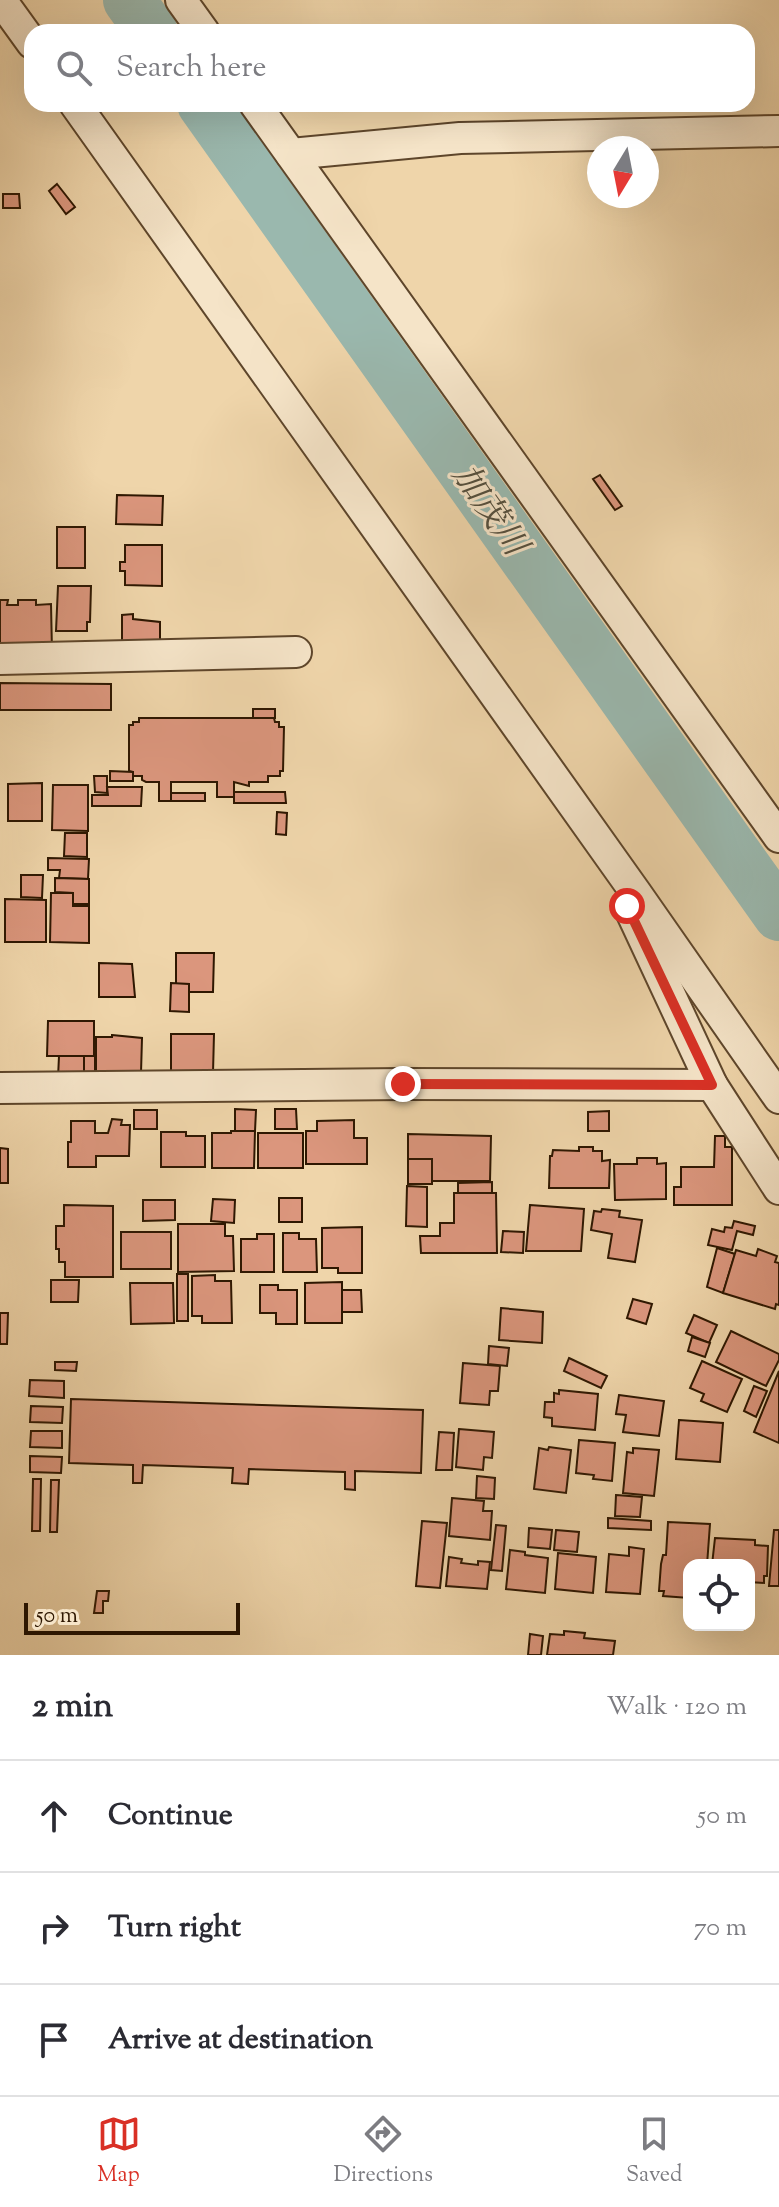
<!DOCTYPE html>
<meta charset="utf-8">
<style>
body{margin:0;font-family:"Sorts Mill Goudy","Noto Serif JP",serif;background:#f2f2f3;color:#2b2b33}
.controls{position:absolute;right:24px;bottom:24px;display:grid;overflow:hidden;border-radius:16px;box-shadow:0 8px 32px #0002}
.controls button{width:72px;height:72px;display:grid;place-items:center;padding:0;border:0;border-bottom:2px solid #e1e1e2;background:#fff;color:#2b2b33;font:40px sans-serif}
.compass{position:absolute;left:587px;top:136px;width:72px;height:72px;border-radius:50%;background:#fff;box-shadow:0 8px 32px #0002;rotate:190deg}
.scale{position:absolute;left:24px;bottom:20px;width:216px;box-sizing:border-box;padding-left:8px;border:4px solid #2e1701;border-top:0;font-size:22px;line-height:28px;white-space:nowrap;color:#2e1701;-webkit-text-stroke:6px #f5e4c8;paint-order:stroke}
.stop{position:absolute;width:24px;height:24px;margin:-18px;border:6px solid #d93025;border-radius:50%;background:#fff}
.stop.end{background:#d93025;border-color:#fff;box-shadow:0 2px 8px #0008}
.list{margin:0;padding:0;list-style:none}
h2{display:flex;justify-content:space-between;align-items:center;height:104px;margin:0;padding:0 32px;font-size:34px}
h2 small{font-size:26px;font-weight:400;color:#7c7c81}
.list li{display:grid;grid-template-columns:52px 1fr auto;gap:24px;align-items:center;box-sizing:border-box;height:112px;padding:0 32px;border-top:2px solid #e1e1e2}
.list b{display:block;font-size:30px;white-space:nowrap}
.list em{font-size:26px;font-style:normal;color:#7c7c81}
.icon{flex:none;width:44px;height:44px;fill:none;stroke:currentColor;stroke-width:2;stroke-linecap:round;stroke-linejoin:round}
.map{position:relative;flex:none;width:779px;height:1655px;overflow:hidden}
.search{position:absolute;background:#fff;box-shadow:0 8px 32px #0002;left:24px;right:24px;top:24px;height:88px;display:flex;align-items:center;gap:20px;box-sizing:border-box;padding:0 28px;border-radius:24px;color:#7c7c81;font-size:30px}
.sheet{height:440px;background:#fff}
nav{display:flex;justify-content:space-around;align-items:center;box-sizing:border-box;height:112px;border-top:2px solid #e1e1e2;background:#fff;font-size:22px;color:#7c7c81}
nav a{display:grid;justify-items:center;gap:4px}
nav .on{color:#d93025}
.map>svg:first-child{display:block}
</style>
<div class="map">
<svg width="779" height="1655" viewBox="0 0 779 1655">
<rect width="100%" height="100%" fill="#efd5aa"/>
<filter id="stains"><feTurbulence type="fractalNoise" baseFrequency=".0025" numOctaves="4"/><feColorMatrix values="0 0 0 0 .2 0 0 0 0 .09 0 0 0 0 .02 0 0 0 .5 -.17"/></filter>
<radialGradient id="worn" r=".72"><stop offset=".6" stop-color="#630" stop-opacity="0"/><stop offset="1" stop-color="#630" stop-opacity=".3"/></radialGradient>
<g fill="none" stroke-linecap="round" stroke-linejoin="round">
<g stroke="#9ab8ae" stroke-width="52">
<polyline points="129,0 152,32"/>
<polyline points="203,104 779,915"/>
</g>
</g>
<g fill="#db967d" stroke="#2e1701" stroke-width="2">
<polygon points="57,184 75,207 66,214 49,191"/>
<polygon points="3,194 19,194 20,208 3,208"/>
<polygon points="600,475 622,506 615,510 593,479"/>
<polygon points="117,495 163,496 162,525 116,524"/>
<rect x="57" y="527" width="28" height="41"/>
<polygon points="125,545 162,545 162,586 125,585 125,571 120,571 120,562 125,562"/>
<polygon points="58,586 91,586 90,622 87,622 87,631 56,631"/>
<polygon points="0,600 8,600 7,605 18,605 18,600 36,600 36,605 51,604 52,651 0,652"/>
<polygon points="133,614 133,619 160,622 160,650 122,650 122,615"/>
<polygon points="0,683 111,684 111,710 0,710"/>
<rect x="253" y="709" width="22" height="9"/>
<polygon points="139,718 274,718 275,722 279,722 279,727 284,727 283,771 280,771 280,776 268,776 268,782 249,782 249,786 234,782 234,797 217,797 217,782 171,782 171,801 159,801 159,782 146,782 142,780 142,776 133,776 133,772 129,771 129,725 133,725 133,722 139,722"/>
<polygon points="110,771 133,772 133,781 110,781"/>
<polygon points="94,776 107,776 107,793 95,792"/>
<polygon points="42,783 42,821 8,821 8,784"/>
<polygon points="53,785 88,785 88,831 52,830"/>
<polygon points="107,787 142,787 141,806 92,806 92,795 108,795"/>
<polygon points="234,792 285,792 286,803 234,803"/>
<rect x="171" y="793" width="34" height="8"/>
<polygon points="277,812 287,813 286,835 276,834"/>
<polygon points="65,833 87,833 87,857 64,856"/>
<polygon points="48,858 89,859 88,879 59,878 60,870 48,870"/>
<polygon points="21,875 43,875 42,898 21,897"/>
<polygon points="55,878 89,879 89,904 73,904 73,893 55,892"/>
<polygon points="51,893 73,893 73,906 89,906 89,943 50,942"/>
<polygon points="5,899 46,900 46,942 5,942"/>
<polygon points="176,953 214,953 213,992 189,992 189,984 176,984"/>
<polygon points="99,963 132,964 135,997 99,997"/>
<polygon points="171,983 189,984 189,1012 170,1011"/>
<polygon points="48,1021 94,1021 94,1056 47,1056"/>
<polygon points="171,1034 214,1034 213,1073 171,1073"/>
<polygon points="112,1035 142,1038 141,1073 96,1073 96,1037 112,1037"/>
<polygon points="59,1056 84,1056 84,1078 58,1078"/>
<rect x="84" y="1056" width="11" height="22"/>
<polygon points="235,1109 256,1110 255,1131 235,1131"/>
<polygon points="275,1109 296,1109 297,1129 275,1129"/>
<rect x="134" y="1110" width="23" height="19"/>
<polygon points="609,1111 609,1131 588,1131 588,1112"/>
<polygon points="112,1119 122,1120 121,1125 130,1125 129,1156 96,1156 96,1167 68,1167 68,1142 71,1142 71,1121 95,1121 95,1133 108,1133"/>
<polygon points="354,1120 354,1138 367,1138 367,1164 306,1164 306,1131 317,1131 317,1121"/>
<polygon points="231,1131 255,1131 254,1168 212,1168 212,1133 231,1133"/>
<polygon points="161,1132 186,1132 186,1136 205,1136 205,1167 161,1167"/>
<rect x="258" y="1133" width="45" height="35"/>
<polygon points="408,1134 491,1136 490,1181 432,1181 432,1159 408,1159"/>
<polygon points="715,1136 725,1136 725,1147 732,1147 732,1205 674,1205 674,1187 681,1187 681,1167 714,1167"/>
<polygon points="579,1147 593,1147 593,1151 602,1151 602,1161 610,1160 609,1188 549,1188 550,1156 552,1156 553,1150 579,1151"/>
<polygon points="0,1148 8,1149 8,1183 0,1183"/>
<polygon points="637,1158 657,1158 657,1164 666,1163 666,1199 615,1200 614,1164 637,1164"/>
<rect x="408" y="1159" width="24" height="25"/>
<polygon points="492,1182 492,1193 458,1193 458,1183"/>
<polygon points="407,1186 427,1187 427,1227 406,1226"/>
<polygon points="454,1193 496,1193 497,1253 421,1253 420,1236 440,1236 440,1223 454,1223"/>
<rect x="279" y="1198" width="23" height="24"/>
<polygon points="213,1199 235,1200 234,1223 211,1221"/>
<polygon points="143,1200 175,1200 175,1220 143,1221"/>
<polygon points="64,1205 113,1206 113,1277 65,1277 65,1262 59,1262 59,1249 56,1249 56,1226 64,1226"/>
<polygon points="530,1205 584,1209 581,1251 526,1251"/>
<polygon points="602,1209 620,1211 619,1217 642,1220 635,1262 608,1258 612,1234 591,1230 594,1211 601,1212"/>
<polygon points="734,1221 755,1226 753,1235 737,1231 732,1250 708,1245 712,1229 724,1232 725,1227 732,1228"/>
<polygon points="178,1224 225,1224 225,1236 233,1236 234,1271 178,1272"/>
<polygon points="362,1227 362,1273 338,1273 338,1268 322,1268 322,1228"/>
<polygon points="503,1231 524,1232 523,1253 501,1252"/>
<rect x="121" y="1232" width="50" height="37"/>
<polygon points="283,1233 299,1233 299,1239 316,1239 317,1272 283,1272"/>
<polygon points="257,1234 274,1234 274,1272 241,1272 241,1239 257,1239"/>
<polygon points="717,1248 735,1254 723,1293 707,1287"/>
<polygon points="758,1249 777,1256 775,1262 779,1263 779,1305 776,1304 775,1309 723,1293 736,1250 756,1256"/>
<rect x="177" y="1274" width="11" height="47"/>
<polygon points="215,1275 215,1281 231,1281 232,1323 202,1323 202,1316 192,1316 192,1276"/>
<polygon points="51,1280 79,1280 78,1302 51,1302"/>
<polygon points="342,1282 342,1323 305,1323 305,1283"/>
<polygon points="130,1283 173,1283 174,1323 131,1324"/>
<polygon points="260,1285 278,1285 278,1290 297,1290 297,1324 276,1324 276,1313 260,1313"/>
<polygon points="342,1290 361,1290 362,1312 342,1312"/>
<polygon points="633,1299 652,1304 646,1324 627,1318"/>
<polygon points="501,1308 543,1312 542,1343 499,1340"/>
<polygon points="0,1313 8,1313 7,1344 0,1344"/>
<polygon points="694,1315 717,1325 709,1343 686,1333"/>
<polygon points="731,1331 779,1354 779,1360 766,1386 716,1362"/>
<polygon points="692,1337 710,1343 705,1357 688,1351"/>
<polygon points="489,1346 509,1348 507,1366 488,1364"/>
<polygon points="569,1358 607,1376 601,1388 564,1371"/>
<polygon points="702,1361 742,1379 727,1412 701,1401 704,1394 690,1388"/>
<polygon points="55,1362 77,1362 76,1371 55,1370"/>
<polygon points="463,1363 500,1366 498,1391 490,1391 489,1405 460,1403"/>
<polygon points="779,1371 779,1443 754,1432"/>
<polygon points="30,1380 64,1381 64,1398 29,1396"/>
<polygon points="754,1386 767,1391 756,1417 744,1411"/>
<polygon points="559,1390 598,1394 595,1430 552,1426 552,1418 544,1417 545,1402 554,1402 554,1393 559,1394"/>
<polygon points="619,1395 664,1401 659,1436 623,1432 626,1415 616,1414"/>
<polygon points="71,1399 423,1410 421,1473 355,1471 355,1490 345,1489 345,1472 249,1469 248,1484 232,1483 233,1468 143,1465 142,1483 133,1483 133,1465 69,1463"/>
<polygon points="31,1406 63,1407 62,1423 30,1422"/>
<polygon points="679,1420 723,1423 720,1462 676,1459"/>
<polygon points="459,1429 494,1432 492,1458 484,1457 483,1470 456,1467"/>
<polygon points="31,1431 62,1431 62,1448 30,1447"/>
<polygon points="439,1432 454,1433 452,1470 436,1470"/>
<polygon points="579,1440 615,1443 612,1481 593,1479 594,1475 576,1473"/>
<polygon points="549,1447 571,1450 566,1493 534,1489 539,1448 548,1450"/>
<polygon points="633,1448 659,1450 654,1496 623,1493 627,1452 633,1453"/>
<polygon points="30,1456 62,1457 61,1473 30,1472"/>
<polygon points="477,1476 495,1478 494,1499 476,1498"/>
<polygon points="33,1479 41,1479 40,1531 32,1531"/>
<polygon points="51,1480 59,1480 57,1532 50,1532"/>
<polygon points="616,1495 642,1497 640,1517 615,1516"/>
<polygon points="452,1498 484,1501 483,1511 492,1511 490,1540 449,1536"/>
<polygon points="608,1518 651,1521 651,1530 608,1528"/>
<polygon points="422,1521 447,1523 440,1588 416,1586"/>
<polygon points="668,1522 710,1524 707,1565 689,1565 689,1598 663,1596 664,1591 659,1591 661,1564 663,1555 666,1555"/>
<polygon points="496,1525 506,1526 502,1571 491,1570"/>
<polygon points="529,1528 552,1530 550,1549 528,1547"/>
<polygon points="556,1530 579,1532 577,1552 554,1550"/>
<polygon points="774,1530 779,1530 779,1586 769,1586"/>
<polygon points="715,1538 755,1540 755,1545 768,1546 767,1576 764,1576 764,1583 749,1582 749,1565 712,1565"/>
<polygon points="629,1547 644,1549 640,1594 606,1592 609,1554 629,1556"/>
<polygon points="510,1550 525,1552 525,1555 548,1558 545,1593 506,1589"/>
<polygon points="558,1553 596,1557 593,1593 555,1589"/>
<polygon points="449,1557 462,1559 461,1563 478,1565 478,1561 490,1562 487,1589 446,1586"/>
<polygon points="97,1591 109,1591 108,1601 103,1601 103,1613 94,1613"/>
<polygon points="564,1631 585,1633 584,1638 615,1641 613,1655 547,1655 550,1634 564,1635"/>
<polygon points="530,1634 543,1636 541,1655 528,1655"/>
</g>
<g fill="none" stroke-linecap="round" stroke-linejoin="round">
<defs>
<g id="street">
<polyline points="1,0 32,43"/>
<polyline points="181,0 204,32"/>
<polyline points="75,104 636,893 779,1098"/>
<polyline points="255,104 779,837"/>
<polyline points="291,154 460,138 779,131"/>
<polyline points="0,659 296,652"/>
<polyline points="628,905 712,1085 779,1189"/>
<polyline points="0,1088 403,1084 712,1085"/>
</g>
</defs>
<use href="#street" stroke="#5e462b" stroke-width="34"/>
<use href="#street" stroke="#f5e4c8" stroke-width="30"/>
</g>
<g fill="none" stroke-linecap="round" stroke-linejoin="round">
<polyline stroke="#d93025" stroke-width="10" points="403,1084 712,1085 627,906"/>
</g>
<g text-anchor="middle" stroke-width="6" stroke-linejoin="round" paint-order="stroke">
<g font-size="34" font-style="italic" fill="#544f3e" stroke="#f5e4c8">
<text transform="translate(491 509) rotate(55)" y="12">加茂川</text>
</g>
</g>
<rect width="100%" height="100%" filter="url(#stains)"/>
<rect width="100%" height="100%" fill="url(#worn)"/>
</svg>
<div class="controls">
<button><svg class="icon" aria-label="locate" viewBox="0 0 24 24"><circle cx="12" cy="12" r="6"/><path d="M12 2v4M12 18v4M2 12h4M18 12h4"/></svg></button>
</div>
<svg class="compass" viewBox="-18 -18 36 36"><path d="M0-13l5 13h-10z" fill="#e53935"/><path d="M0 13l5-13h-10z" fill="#7c7c81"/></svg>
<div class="scale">50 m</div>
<div class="stop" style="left:627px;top:906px"></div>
<div class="stop end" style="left:403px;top:1084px"></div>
<div class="search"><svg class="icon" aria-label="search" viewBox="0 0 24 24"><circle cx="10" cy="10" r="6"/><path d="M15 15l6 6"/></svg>Search here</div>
</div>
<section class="sheet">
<h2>2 min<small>Walk · 120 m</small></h2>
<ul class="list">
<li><svg class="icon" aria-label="ahead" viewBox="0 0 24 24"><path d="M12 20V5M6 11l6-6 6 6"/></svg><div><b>Continue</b></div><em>50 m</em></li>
<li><svg class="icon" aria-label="right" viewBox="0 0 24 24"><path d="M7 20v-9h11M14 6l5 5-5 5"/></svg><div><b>Turn right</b></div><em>70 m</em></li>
<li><svg class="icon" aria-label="arrive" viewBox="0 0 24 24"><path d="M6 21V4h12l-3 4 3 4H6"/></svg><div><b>Arrive at destination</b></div></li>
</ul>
</section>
<nav>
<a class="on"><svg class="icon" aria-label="map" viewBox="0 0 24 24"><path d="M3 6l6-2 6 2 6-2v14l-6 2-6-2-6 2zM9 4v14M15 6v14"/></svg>Map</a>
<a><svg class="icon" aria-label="directions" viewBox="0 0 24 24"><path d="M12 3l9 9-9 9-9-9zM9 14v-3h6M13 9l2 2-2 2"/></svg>Directions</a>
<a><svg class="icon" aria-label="saved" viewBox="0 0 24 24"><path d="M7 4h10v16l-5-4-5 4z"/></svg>Saved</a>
</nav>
